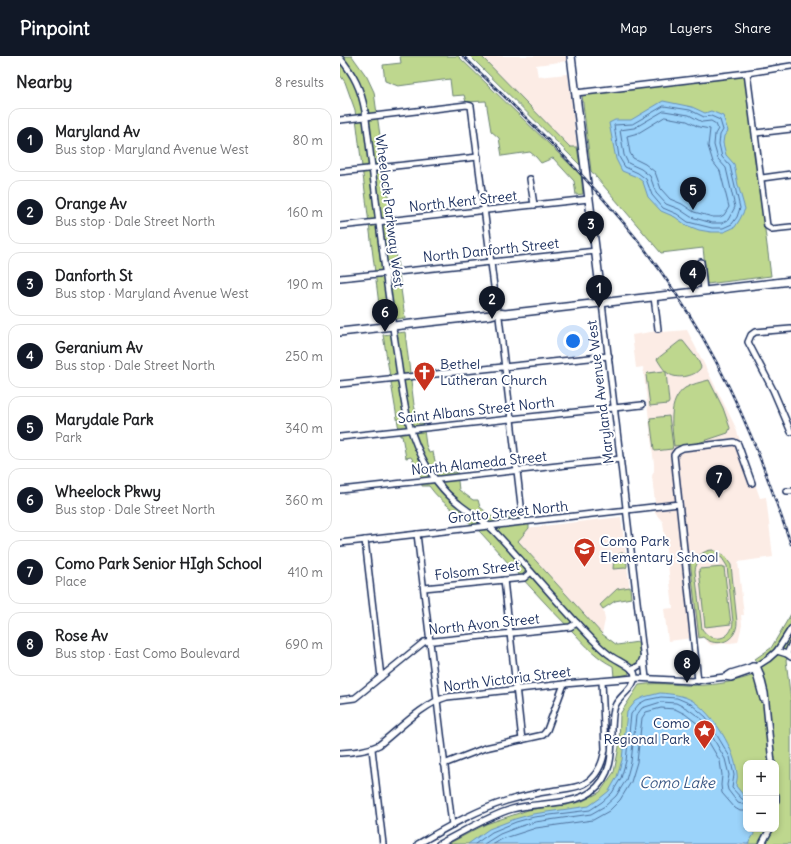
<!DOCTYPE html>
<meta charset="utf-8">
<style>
body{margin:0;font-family:Delius,sans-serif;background:#f6f6f6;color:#202124}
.controls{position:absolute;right:12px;bottom:12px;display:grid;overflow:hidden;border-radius:8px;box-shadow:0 2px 6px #0003}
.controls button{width:36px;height:36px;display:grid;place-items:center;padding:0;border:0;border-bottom:1px solid #e0e0e0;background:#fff;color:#202124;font:20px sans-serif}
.you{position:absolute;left:233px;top:285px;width:14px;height:14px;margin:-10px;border:3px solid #fff;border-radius:50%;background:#1a73e8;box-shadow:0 0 0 6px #1a73e833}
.badge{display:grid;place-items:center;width:26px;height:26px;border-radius:50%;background:#111827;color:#fff;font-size:13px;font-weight:700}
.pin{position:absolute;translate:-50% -33px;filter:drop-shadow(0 1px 2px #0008)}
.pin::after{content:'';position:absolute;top:21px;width:14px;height:12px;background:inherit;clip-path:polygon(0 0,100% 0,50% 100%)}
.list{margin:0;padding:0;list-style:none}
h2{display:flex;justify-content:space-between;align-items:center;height:52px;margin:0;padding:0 16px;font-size:17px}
h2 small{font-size:13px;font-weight:400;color:#757577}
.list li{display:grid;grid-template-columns:26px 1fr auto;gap:12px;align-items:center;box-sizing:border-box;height:64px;margin:0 8px 8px;padding:0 8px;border:1px solid #e0e0e0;border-radius:12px}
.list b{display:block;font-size:15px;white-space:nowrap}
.list p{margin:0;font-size:13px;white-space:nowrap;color:#757577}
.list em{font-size:13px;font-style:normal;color:#757577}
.map{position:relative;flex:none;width:451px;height:788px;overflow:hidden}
header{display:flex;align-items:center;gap:24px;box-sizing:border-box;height:56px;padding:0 20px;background:#111827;color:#fff}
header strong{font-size:19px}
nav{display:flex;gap:22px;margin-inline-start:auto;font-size:14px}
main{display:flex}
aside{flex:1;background:#fff}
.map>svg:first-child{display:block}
</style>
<header>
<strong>Pinpoint</strong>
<nav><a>Map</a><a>Layers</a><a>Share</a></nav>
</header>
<main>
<aside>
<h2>Nearby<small>8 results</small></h2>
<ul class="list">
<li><span class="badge">1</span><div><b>Maryland Av</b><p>Bus stop · Maryland Avenue West</p></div><em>80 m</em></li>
<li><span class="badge">2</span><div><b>Orange Av</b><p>Bus stop · Dale Street North</p></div><em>160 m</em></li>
<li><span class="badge">3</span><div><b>Danforth St</b><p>Bus stop · Maryland Avenue West</p></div><em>190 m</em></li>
<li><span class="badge">4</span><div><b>Geranium Av</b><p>Bus stop · Dale Street North</p></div><em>250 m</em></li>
<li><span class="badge">5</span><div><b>Marydale Park</b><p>Park</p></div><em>340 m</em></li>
<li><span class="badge">6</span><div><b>Wheelock Pkwy</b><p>Bus stop · Dale Street North</p></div><em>360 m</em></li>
<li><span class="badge">7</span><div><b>Como Park Senior HIgh School</b><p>Place</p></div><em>410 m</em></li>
<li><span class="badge">8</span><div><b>Rose Av</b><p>Bus stop · East Como Boulevard</p></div><em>690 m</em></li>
</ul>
</aside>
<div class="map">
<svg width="451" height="788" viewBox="0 0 451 788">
<rect width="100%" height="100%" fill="#fff"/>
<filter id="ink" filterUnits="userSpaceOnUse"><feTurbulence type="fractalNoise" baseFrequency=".025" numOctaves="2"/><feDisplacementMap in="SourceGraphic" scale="8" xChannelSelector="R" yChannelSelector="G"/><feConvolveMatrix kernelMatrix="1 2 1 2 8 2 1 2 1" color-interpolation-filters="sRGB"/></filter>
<g filter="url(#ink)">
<g fill="#fcece5">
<polygon points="141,0 226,0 227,5 196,9 198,21 228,18 237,91 230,91"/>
<polygon points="323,274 323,276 347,274 395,370 420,442 426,441 433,501 398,506 404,559 401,559 402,569 398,586 371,589 363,582 353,582 328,585 324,553 333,552 323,466 315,457 315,447 312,420 314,415 314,408 303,311 296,312 292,279"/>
<polygon points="281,461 291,542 275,545 263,552 265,564 262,578 168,474"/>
</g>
<g fill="#bed78e" stroke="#6c8376" fill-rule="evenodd">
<polygon points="0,0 12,0 27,21 34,36 65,262 41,265 15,54 5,26 0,19"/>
<polygon points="60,0 118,0 241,119 243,138 236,139 234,125 213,102 201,107 196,101 190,96 162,100 159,82 151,75 146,45 126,46 124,39 112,40 110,23 58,30 45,25 43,9 61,7"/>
<polygon points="130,0 141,0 230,91 237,91 240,109"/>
<polygon points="405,20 431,220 367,228 363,192 321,197 251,115 242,39"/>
<path d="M 65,276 L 74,349 L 79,368 L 83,367 L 86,389 L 89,397 L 93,396 L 95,405 L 103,417 L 117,416 L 119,434 L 133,444 L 138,444 L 140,451 L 156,464 L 189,460 L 189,472 L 178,485 L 262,578 L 277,589 L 298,586 L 301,604 L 296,610 L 293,610 L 289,615 L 289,618 L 274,621 L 273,610 C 258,603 246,590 235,578 C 203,546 172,511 141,477 C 124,460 103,450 89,430 L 82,430 L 80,417 L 71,401 L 66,402 L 62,380 L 60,380 L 43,279 Z"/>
<path d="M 340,285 L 343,285 L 358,304 L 361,311 C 357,320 338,324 329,318 C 324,315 320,308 317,303 Z"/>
<polygon points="324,315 326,316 329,346 328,348 310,350 306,319 308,317"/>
<path d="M 369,324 L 383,352 L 390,372 L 388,377 L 355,388 L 334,390 C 332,372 327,345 345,332 C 352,328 361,326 369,324 Z"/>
<polygon points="329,360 333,390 332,393 315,395 314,393 310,362"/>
<path d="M 373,494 L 384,499 L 391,509 L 397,566 C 397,585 377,593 363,581 L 359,582 L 350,504 C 359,503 361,494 373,494 ZM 373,498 L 382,502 L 387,510 L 393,566 C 392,584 372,588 362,573 L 355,515 C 356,505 362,499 373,498 Z"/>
<polygon points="281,497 286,497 287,510 286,512 273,513 274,501"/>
<polygon points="384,511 391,568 365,571 359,513"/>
<polygon points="290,531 291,542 275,545 263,553 260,549 277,533"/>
<path d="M 451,558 L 451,600 L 446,604 L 451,645 L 451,788 L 108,788 L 146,768 L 188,754 L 241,746 L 260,736 L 274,716 L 279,691 L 280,658 L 299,629 C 322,625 343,631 365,629 C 385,628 404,623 423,616 L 415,603 L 431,592 ZM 406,707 L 436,707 L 436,773 L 406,773 Z"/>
</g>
<g fill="#9bd3fa" stroke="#6891bc">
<polygon points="323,45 352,51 365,57 371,55 383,60 388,75 384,80 383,87 386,99 394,108 398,129 405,153 400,163 395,171 384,176 371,176 359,174 346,169 335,161 321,155 308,141 303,126 297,121 282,115 276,103 269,67 275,64 291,64"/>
<path d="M 320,637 C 332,638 343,639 353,645 C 374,659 395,693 397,718 C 398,722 396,726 396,730 L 404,740 L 406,747 L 406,773 L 413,773 L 414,778 L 408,788 L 128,788 L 149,773 L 175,763 L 193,758 L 249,750 L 259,743 L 269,735 L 277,721 L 282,704 L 287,656 L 296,645 L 304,641 Z"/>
</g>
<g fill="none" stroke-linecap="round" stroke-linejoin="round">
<g stroke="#4e719c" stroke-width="1">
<polygon points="324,50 350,54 364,61 371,60 380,64 383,74 380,79 379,88 382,101 390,110 400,152 397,161 392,168 383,172 372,172 348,166 337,158 323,152 312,139 306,123 298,117 285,111 279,101 274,69 292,68"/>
<polygon points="324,55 349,59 362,66 371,65 376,68 378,73 375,78 374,89 378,103 386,112 395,151 388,164 382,167 372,167 351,161 339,153 326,148 316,137 310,120 301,113 288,107 284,99 280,74 294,72"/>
<polygon points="325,61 347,65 359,71 370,73 368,90 373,106 380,115 389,151 384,159 380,161 373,161 354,156 342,148 330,143 321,133 315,116 305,108 293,102 290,97 287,80 298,77"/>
<polyline points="135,788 152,776 176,766 194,761 250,754 262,746 272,737 281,722 286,705 291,658 299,648 306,644 321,641 337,642 351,648 366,661 390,701 394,719 392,732 402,743 406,744"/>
<polyline points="144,788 160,778 178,771 195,766 251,758 265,750 276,740 286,724 291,706 296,660 302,652 321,646 336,647 348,653 363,664 385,703 389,719 387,729 388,734 398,747 406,749"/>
<polyline points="154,788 162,783 196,772 253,764 269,755 280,744 291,726 297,706 302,662 306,656 321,652 335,653 345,658 358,668 380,705 382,719 381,729 382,737 395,752 400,755 406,755"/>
</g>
<defs>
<g id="minor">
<path d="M 0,2 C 14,19 21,33 25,55 C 35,134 44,214 56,292 C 62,328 64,366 81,399 C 90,418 102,435 119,448 C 130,457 143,464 153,474 C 188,510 220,551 256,587 C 261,592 265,596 271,600 C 276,604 291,610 294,616 C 299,628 281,639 276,648 C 272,655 273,663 272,671 C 272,696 273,720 251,736 C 231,750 196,746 172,753 C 146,761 123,776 99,788"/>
<polyline points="407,17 427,170 432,173 451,171"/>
<polyline points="236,37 407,17 451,10"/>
<polyline points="0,64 127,49 131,50 157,254 158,257"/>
<polyline points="416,77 451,73"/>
<polyline points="0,116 138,101"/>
<polyline points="422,122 451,118"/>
<polyline points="190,123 194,149"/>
<polyline points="0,170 249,143"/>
<polyline points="361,206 364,235"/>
<polyline points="0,222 256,195"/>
<polyline points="314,241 318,273"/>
<polyline points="262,247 306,622"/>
<polyline points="159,261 183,466"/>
<polyline points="451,273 415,276 411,279 408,286 433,334 451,376"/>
<polyline points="0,328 269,300"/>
<polyline points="0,381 302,349"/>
<polyline points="0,434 281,403"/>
<polyline points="447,435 451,435"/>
<polyline points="77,478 112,769"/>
<polyline points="25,484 41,621"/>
<polyline points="0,487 339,448"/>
<polyline points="164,524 182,684"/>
<polyline points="84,532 184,522 191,516"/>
<polyline points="437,595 447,598 451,601"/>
<polyline points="447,598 451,589"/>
<polyline points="412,610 416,618 423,643"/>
<polyline points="417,610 420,617 425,637 432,707"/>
<polyline points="292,614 300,609 303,602"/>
<polyline points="385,621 391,617 414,610"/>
<polyline points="358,625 334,399 337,395 343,392 394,386 398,388 412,427"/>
<polyline points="0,644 15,642 84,586 230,571 237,567"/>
<polyline points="32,693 43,788"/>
<path d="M 0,697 C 14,696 27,695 39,689 C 58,674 84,647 107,641 L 224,628 L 295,622 L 352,625 L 385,621 L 391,622 L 414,614 L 417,610 L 428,603 L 437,595 L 451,573"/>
<polyline points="104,708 145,692 203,679 207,674 224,628"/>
<polyline points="436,740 436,744"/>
<path d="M 78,788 C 106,772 134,755 166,745 C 180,741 196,737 211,735 C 221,733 234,733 244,728 C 257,721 263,706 265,693 L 262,625"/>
<polyline points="422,788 430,773"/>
</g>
<g id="major">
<polyline points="231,0 262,247"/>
<polyline points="0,276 151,259 158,257 165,258 451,225"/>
</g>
</defs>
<use href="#minor" stroke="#1b2f5e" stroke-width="8"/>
<use href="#major" stroke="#1b2f5e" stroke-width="10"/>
<use href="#minor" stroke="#fff" stroke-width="5"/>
<use href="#major" stroke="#fff" stroke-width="7"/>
<defs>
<path id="rail" d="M 123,0 C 183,59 244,116 296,182 C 343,242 382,310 411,380 C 426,415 438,452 451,488"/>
</defs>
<use href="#rail" stroke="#1b2f5e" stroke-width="2.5"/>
<use href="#rail" stroke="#fff" stroke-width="1" stroke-dasharray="3" stroke-linecap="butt"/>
</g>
</g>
<defs>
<symbol id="church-pin" viewBox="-11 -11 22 30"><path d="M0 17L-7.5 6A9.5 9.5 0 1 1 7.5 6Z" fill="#c8321e" stroke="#fff"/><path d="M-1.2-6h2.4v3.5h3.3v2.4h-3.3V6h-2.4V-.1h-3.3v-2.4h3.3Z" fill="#fff"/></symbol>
<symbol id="school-pin" viewBox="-11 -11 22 30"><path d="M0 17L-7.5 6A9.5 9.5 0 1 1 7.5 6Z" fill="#c8321e" stroke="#fff"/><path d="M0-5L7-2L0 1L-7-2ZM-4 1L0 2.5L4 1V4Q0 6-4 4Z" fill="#fff"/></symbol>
<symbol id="sight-pin" viewBox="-11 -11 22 30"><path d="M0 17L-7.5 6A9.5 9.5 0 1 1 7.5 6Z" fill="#c8321e" stroke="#fff"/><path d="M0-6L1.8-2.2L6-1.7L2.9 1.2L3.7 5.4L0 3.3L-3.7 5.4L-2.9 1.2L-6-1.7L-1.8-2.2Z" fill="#fff"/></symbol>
</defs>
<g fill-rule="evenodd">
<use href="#church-pin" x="72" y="304" width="25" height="34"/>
<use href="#school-pin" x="232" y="480" width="25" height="34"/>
<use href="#sight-pin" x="352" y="662" width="25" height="34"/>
</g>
<g text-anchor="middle" stroke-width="4" stroke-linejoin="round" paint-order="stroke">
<g font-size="14" fill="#1b2f5e" stroke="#fff">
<text transform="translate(123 145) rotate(-6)" y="5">North Kent Street</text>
<text transform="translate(50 155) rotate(83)" y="5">Wheelock Parkway West</text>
<text transform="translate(151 194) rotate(-6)" y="5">North Danforth Street</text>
<text transform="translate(260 336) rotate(-97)" y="5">Maryland Avenue West</text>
<text transform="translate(136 354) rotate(-6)" y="5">Saint Albans Street North</text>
<text transform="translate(139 407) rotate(-6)" y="5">North Alameda Street</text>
<text transform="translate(168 456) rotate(-6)" y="5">Grotto Street North</text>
<text transform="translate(137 514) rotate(-7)" y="5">Folsom Street</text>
<text transform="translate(144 568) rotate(-6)" y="5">North Avon Street</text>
<text transform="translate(167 623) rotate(-7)" y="5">North Victoria Street</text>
</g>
<g font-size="14" fill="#1b2f5e" stroke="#fff" text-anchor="start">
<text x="100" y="313">Bethel<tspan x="100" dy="16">Lutheran Church</tspan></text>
<text x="260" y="490">Como Park<tspan x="260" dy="16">Elementary School</tspan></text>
<text x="350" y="672" text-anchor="end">Como<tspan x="350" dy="16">Regional Park</tspan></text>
</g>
<g font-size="15" font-style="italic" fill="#3b5885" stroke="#fff">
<text x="337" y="732">Como Lake</text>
</g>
</g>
</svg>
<div class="controls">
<button>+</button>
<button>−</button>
</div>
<div class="you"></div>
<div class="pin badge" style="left:259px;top:252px">1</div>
<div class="pin badge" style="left:152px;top:263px">2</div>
<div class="pin badge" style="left:251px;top:188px">3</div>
<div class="pin badge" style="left:353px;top:237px">4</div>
<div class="pin badge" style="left:353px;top:154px">5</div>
<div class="pin badge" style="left:45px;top:276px">6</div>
<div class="pin badge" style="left:379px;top:442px">7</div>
<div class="pin badge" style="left:347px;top:627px">8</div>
</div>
</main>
